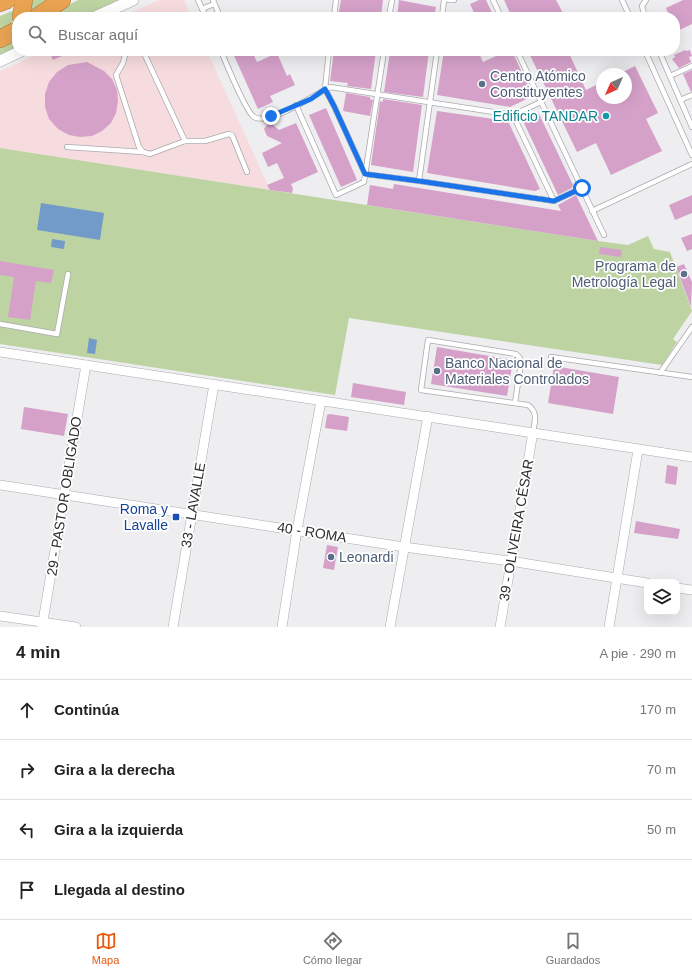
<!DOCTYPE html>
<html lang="es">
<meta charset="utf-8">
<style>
body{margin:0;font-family:Arial,sans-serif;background:#f6f6f6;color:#222}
.controls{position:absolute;right:12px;bottom:12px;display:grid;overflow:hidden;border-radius:8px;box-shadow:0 4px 16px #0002}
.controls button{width:36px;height:36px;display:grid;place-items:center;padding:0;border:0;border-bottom:1px solid #e0e0e0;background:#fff;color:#222;font:20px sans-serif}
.compass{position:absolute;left:596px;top:68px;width:36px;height:36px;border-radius:50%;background:#fff;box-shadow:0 4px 16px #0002;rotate:225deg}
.stop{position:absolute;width:12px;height:12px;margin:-9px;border:3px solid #1a73e8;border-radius:50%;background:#fff}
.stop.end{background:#1a73e8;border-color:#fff;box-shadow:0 1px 4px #0008}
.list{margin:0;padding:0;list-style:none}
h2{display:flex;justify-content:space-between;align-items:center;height:52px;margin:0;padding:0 16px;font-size:17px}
h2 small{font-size:13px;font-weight:400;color:#767676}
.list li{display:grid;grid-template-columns:26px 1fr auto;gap:12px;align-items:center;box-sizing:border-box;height:60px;padding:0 16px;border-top:1px solid #e0e0e0}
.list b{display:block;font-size:15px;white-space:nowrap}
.list em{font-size:13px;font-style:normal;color:#767676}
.icon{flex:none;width:22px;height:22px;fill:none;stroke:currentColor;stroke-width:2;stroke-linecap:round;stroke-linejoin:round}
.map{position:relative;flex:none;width:692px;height:627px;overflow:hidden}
.search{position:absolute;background:#fff;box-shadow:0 4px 16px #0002;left:12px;right:12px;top:12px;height:44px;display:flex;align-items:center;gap:10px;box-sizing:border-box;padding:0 14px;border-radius:16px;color:#767676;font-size:15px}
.sheet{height:292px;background:#fff}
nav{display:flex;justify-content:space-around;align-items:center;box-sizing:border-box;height:56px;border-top:1px solid #e0e0e0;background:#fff;font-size:11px;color:#767676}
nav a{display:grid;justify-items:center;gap:2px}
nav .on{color:#ea580c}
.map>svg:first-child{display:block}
</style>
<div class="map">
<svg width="692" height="627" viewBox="0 0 692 627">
<rect width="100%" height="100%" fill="#eeedf0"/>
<g fill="#f7dcdf">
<polygon points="159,0 184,0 191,17 121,17"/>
<polygon points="45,51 207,51 270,190 0,148 0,71"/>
</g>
<g fill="#bdd3a2">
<polygon points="31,0 55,0 29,17"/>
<polygon points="78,0 123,0 86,17 46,17"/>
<path d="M 17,9 C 15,21 9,26 0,34 L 0,16 Z"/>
<polygon points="17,38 17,48 0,56 0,48"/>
<polygon points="0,148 598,241 628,245 648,236 654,249 670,252 692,311 673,339 677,342 662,365 349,318 335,395 0,344"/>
</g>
<g fill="#739bc9">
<polygon points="41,203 104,213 100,240 37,230"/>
<polygon points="52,239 65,241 64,249 51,247"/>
<polygon points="89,338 97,340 95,354 87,353"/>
</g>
<g fill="#d5a1c9">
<polygon points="341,0 383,0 381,17 338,17"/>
<polygon points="399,0 436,7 434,17 397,17"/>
<polygon points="479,0 486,0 494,17 476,17 470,4"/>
<polygon points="504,0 556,0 565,17 512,17"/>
<polygon points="683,0 692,0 692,24 675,32 675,17 670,17 666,8"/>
<polygon points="685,50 686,51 690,50 692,56 689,57 691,62 679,68 672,59 675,57 674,55"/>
<polygon points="49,51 73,51 53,60"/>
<polygon points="232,51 252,51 257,62 277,53 287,76 290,74 295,85 270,96 273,102 258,109"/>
<polygon points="334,51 376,51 371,89 347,86 348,83 330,81"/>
<polygon points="395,51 429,51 423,97 384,92 390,52 395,53"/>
<polygon points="444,51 478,51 483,62 507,51 512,51 533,96 510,107 437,95"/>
<polygon points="528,51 568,51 586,90 602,82 602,98 626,98 626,74 619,74 635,66 658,113 646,119 662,151 611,175 596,143 577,152"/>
<polygon points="87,62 104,71 112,79 117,90 118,101 116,113 111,123 102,131 92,136 80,137 69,135 58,129 49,119 45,107 45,94 49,82 57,72 68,65"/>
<polygon points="692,70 692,91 691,92 683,74"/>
<polygon points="346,93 370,97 370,99 373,100 370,116 343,111"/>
<polygon points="383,99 422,105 413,172 371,165 380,101 383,102"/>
<polygon points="326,108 357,180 341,187 309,115"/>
<polygon points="437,111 508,121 540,189 535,191 427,173"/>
<polygon points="539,114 573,185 572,188 558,195 523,121"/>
<polygon points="296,123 318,172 291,184 293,189 292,193 270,190 267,185 284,178 277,163 268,167 262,153 282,143 267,136 264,129 267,125 272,124 279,130"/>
<polygon points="394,184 561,211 558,205 576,195 598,241 367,205 370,185 393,189"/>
<polygon points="692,195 692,213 675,220 669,205"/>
<polygon points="692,234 692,249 687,251 681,238"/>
<polygon points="600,247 622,250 621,257 599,254"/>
<polygon points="0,261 54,270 51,283 36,281 30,320 8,317 14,277 0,275"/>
<polygon points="684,264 692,282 691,307 676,267"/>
<polygon points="437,347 513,360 507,396 431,384"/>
<polygon points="554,366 619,377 613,414 548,403"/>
<polygon points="353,383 406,392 404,405 351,397"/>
<polygon points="24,407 68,414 64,436 21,429"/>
<polygon points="330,414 349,417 347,431 325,428 327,415"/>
<polygon points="667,465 678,467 676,485 665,483"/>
<polygon points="636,521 680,529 678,539 634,533"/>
<polygon points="327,545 338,547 334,570 323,568"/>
</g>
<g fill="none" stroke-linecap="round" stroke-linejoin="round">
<defs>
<g id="service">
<polyline points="198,0 206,17"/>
<polyline points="213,0 220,17"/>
<polyline points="448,0 454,0"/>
<polyline points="493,0 501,17"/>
<polyline points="622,0 630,17"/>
<polyline points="114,8 118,17"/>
<polyline points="202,9 214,4"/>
<polyline points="334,17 336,0"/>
<polyline points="389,17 392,0"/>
<polyline points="442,17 444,0"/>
<polyline points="645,17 642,6 646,0"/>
<polyline points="126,51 123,63 116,75 139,147 143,152 150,154 185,141 205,141 229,134 232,135 247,172"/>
<polyline points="143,51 185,141"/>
<path d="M 221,51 C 226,63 246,112 254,117 C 269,126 316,94 330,87 L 513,115 L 541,102"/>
<polyline points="329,51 325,89 334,106 365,174"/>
<polyline points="517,51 604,235"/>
<polyline points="645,51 692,155"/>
<polyline points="659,51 692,127"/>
<polyline points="670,76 692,66"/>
<polyline points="680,100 692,95"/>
<polyline points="296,105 336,195 364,182 384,51"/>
<polyline points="513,115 554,201"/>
<polyline points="67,147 143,152"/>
<polyline points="365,174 419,181 554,201 582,188"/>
<polyline points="419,181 437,51"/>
<polyline points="592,211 692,164"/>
<polyline points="0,324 57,334 68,274"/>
<polyline points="551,357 692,377"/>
<polyline points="660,373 692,327"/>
<path d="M 515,403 L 521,363 L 520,358 L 516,354 L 428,340 L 421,390 L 528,405 C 538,412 535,421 533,432"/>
</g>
<g id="minor">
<polyline points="0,352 692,457"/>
<polyline points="0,485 404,547 510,561 647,583"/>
<polyline points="677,588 692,590"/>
<polyline points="0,616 76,627"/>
<polyline points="42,627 86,365"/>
<polyline points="173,627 214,384"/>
<polyline points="282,627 297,530 321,401"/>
<polyline points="390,627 428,416"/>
<polyline points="500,627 533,432"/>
<polyline points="609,627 638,450"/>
</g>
<g id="tertiary">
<polyline points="95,17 133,0"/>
<polyline points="0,61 21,51"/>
</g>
<g id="motorway">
<polyline points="0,3 7,0"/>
<polyline points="21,17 24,0"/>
<polyline points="37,17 62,0"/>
<polyline points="0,39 17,30"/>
</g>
</defs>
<use href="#service" stroke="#aaaaad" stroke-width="6"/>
<use href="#minor" stroke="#aaaaad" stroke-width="10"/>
<use href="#tertiary" stroke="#aaaaad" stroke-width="12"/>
<use href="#motorway" stroke="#a77a45" stroke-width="18"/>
<use href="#service" stroke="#fff" stroke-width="4.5"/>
<use href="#minor" stroke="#fff" stroke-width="9"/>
<use href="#tertiary" stroke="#fff" stroke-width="11"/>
<use href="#motorway" stroke="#e9a352" stroke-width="17"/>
</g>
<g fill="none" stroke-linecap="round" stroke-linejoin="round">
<polyline stroke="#1a73e8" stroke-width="5" points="271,116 311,99 325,89 334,106 365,174 419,181 554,201 582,188"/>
</g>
<g fill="#5c6f8a" stroke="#fff" stroke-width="1.5">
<circle cx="482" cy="84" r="4"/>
<circle cx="684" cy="274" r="4"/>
<circle cx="437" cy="371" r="4"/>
<circle cx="331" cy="557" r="4"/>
</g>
<circle fill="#0f9aa8" stroke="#fff" stroke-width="1.5" cx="606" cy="116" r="4"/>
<rect fill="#1a4fb4" stroke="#fff" stroke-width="1.5" x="172" y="513" width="8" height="8" rx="2"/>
<g text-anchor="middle" stroke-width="3.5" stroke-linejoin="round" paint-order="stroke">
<g font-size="14" fill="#4e5e75" stroke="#fff" text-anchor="start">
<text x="490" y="81">Centro Atómico<tspan x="490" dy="16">Constituyentes</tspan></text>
<text x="676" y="271" text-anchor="end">Programa de<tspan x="676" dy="16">Metrología Legal</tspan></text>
<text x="445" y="368">Banco Nacional de<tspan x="445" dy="16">Materiales Controlados</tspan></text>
<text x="339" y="562">Leonardi</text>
</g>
<g font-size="14" fill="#0d838f" stroke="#fff" text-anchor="end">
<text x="598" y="121">Edificio TANDAR</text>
</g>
<g font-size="14" fill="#2d2d2e" stroke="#fff">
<text transform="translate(64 496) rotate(-81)" y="5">29 - PASTOR OBLIGADO</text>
<text transform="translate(193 505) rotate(-80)" y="5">33 - LAVALLE</text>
<text transform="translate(516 530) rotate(-80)" y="5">39 - OLIVEIRA CÉSAR</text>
<text transform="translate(312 532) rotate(9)" y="5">40 - ROMA</text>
</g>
<g font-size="14" fill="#164399" stroke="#fff" text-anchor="end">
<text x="168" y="514">Roma y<tspan x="168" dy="16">Lavalle</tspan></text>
</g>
</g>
</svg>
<div class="controls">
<button><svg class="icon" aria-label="layers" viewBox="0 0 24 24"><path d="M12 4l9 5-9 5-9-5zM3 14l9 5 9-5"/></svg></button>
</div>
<svg class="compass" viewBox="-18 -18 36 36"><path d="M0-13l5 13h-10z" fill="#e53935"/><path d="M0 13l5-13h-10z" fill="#767676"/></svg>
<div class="stop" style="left:582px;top:188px"></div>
<div class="stop end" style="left:271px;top:116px"></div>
<div class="search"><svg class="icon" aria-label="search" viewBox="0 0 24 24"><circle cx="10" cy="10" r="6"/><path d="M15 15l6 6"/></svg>Buscar aquí</div>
</div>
<section class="sheet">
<h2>4 min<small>A pie · 290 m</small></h2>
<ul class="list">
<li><svg class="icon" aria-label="ahead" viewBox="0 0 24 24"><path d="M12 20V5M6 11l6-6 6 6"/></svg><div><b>Continúa</b></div><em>170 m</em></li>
<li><svg class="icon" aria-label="right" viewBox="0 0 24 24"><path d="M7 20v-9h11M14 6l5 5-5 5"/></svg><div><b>Gira a la derecha</b></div><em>70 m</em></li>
<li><svg class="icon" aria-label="left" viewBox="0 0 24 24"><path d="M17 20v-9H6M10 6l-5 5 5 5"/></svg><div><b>Gira a la izquierda</b></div><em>50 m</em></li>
<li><svg class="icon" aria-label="arrive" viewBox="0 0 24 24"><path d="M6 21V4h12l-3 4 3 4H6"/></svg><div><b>Llegada al destino</b></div></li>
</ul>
</section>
<nav>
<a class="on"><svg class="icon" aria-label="map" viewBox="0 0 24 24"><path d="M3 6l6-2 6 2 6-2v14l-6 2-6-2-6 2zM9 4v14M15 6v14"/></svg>Mapa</a>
<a><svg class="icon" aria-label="directions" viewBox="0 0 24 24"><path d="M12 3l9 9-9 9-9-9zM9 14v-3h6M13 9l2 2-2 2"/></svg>Cómo llegar</a>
<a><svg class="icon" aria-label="saved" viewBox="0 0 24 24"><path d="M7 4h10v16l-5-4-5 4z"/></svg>Guardados</a>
</nav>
